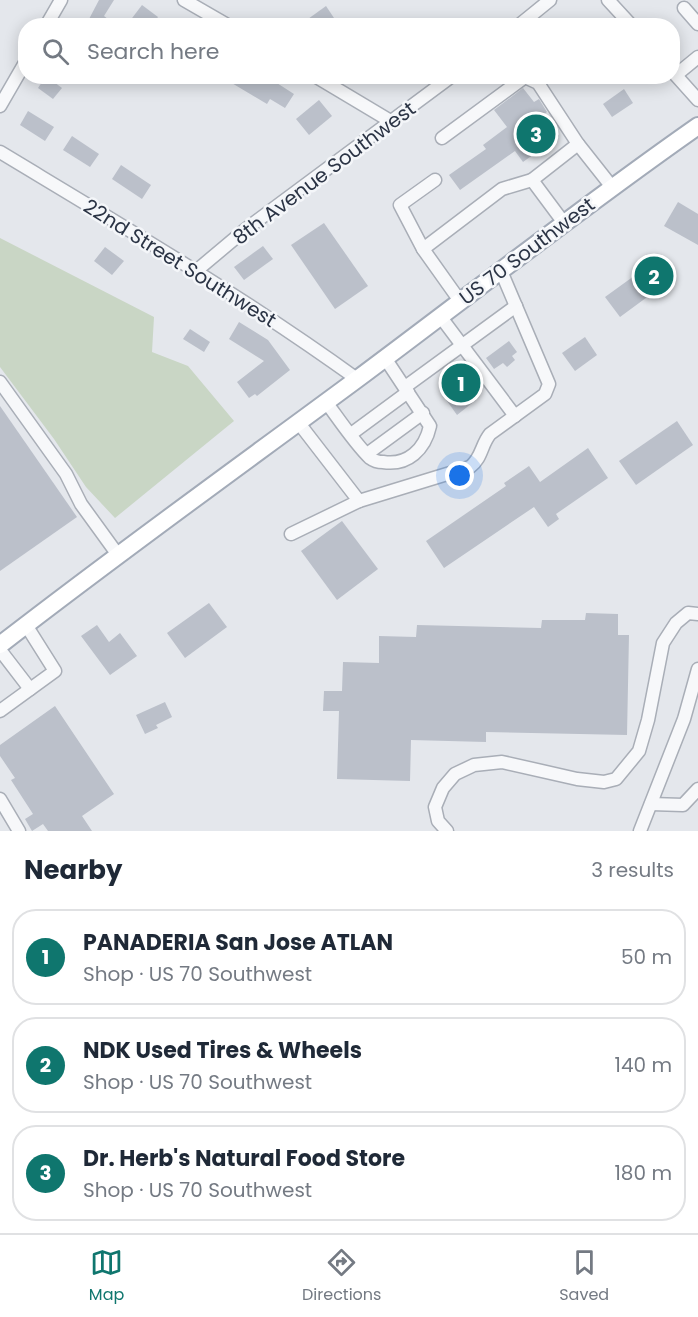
<!DOCTYPE html>
<meta charset="utf-8">
<style>
body{margin:0;font-family:Poppins,sans-serif;background:#f6f6f7;color:#1f2937}
.you{position:absolute;left:460px;top:476px;width:21px;height:21px;margin:-15px;border:4px solid #fff;border-radius:50%;background:#1a73e8;box-shadow:0 0 0 9px #1a73e833}
.badge{display:grid;place-items:center;width:39px;height:39px;border-radius:50%;background:#0f766e;color:#fff;font-size:20px;font-weight:700}
.pin{position:absolute;translate:-50% -50%;border:3px solid #fff;box-shadow:0 2px 6px #0006}
.list{margin:0;padding:0;list-style:none}
h2{display:flex;justify-content:space-between;align-items:center;height:78px;margin:0;padding:0 24px;font-size:26px}
h2 small{font-size:20px;font-weight:400;color:#747a83}
.list li{display:grid;grid-template-columns:39px 1fr auto;gap:18px;align-items:center;box-sizing:border-box;height:96px;margin:0 12px 12px;padding:0 12px;border:2px solid #e0e1e3;border-radius:24px}
.list b{display:block;font-size:22px;white-space:nowrap}
.list p{margin:0;font-size:20px;white-space:nowrap;color:#747a83}
.list em{font-size:20px;font-style:normal;color:#747a83}
.icon{flex:none;width:33px;height:33px;fill:none;stroke:currentColor;stroke-width:2;stroke-linecap:round;stroke-linejoin:round}
.map{position:relative;flex:none;width:698px;height:831px;overflow:hidden}
.search{position:absolute;background:#fff;box-shadow:0 3px 15px #0003;left:18px;right:18px;top:18px;height:66px;display:flex;align-items:center;gap:15px;box-sizing:border-box;padding:0 21px;border-radius:24px;color:#747a83;font-size:22px}
.sheet{height:402px;background:#fff}
nav{display:flex;justify-content:space-around;align-items:center;box-sizing:border-box;height:84px;border-top:2px solid #e0e1e3;background:#fff;font-size:16px;color:#747a83}
nav a{display:grid;justify-items:center;gap:3px}
nav .on{color:#0f766e}
.map>svg:first-child{display:block}
</style>
<div class="map">
<svg width="698" height="831" viewBox="0 0 698 831">
<rect width="100%" height="100%" fill="#e4e7ec"/>
<polygon fill="#c9d6c5" points="0,238 154,317 152,352 188,366 234,421 115,518 86,487 54,439 0,367"/>
<g fill="#bbc0ca">
<polygon points="99,0 114,0 104,16 117,26 96,26 88,21"/>
<polygon points="142,5 158,17 152,26 126,26"/>
<polygon points="326,6 336,21 329,26 313,26 308,19"/>
<polygon points="46,76 62,88 53,99 38,88"/>
<polygon points="220,76 266,76 294,94 285,108 270,99 267,104"/>
<polygon points="523,88 534,102 539,99 547,112 543,115 559,136 523,162 515,151 460,190 449,175 486,149 483,145 507,127 494,110"/>
<polygon points="624,89 633,103 612,117 603,104"/>
<polygon points="319,100 332,116 309,135 296,119"/>
<polygon points="28,111 54,127 45,141 20,125"/>
<polygon points="72,136 99,154 90,167 63,150"/>
<polygon points="121,165 151,185 142,199 112,179"/>
<polygon points="678,202 698,214 698,245 664,226"/>
<polygon points="324,223 368,286 335,309 291,245"/>
<polygon points="263,246 273,259 244,280 234,267"/>
<polygon points="105,247 124,261 112,275 94,261"/>
<polygon points="662,262 673,278 620,317 605,297 652,263 655,267"/>
<polygon points="239,322 268,340 290,370 257,396 255,394 249,398 237,382 264,361 229,339"/>
<polygon points="190,329 210,342 204,352 183,339"/>
<polygon points="585,337 597,355 575,371 562,353"/>
<polygon points="509,341 517,352 512,356 515,360 507,367 503,363 494,369 486,358"/>
<polygon points="468,372 478,386 470,391 476,400 457,415 440,391"/>
<polygon points="0,406 77,517 0,571"/>
<polygon points="677,421 693,445 636,485 619,461"/>
<polygon points="588,448 608,478 556,514 559,519 548,527 534,507 444,568 426,541 506,486 504,483 529,466 540,482"/>
<polygon points="342,521 378,569 337,600 301,551"/>
<polygon points="209,603 227,627 185,658 167,633"/>
<polygon points="586,613 618,614 618,635 629,635 627,735 486,732 486,742 411,740 410,781 337,779 339,711 323,711 324,691 342,691 343,662 379,663 379,636 416,637 417,625 541,628 542,620 585,620"/>
<polygon points="97,625 109,642 120,633 137,656 110,675 81,636"/>
<polygon points="165,702 172,717 156,725 158,728 145,734 136,715"/>
<polygon points="55,706 114,794 82,816 92,831 48,831 43,824 32,831 25,819 33,814 11,780 15,778 0,756 0,745"/>
</g>
<g fill="none" stroke-linecap="round" stroke-linejoin="round">
<defs>
<g id="minor">
<polyline points="184,0 229,26"/>
<polyline points="608,0 632,26"/>
<polyline points="684,8 698,24"/>
<polyline points="46,26 61,0"/>
<polyline points="518,26 550,0"/>
<polyline points="672,71 698,100"/>
<polyline points="676,75 698,57"/>
<polyline points="315,76 392,122"/>
<polyline points="0,106 26,61"/>
<polyline points="442,138 525,77 538,83 578,144"/>
<path d="M 0,152 C 121,225 242,296 357,379"/>
<polyline points="532,180 578,144 612,187"/>
<polyline points="423,249 400,205 435,180"/>
<polyline points="196,271 246,229 452,76"/>
<polyline points="460,301 423,249 502,189 532,180 564,223"/>
<polyline points="440,316 515,416"/>
<polyline points="0,382 66,474 81,504 118,555"/>
<polyline points="405,387 516,306"/>
<path d="M 326,402 C 338,418 356,445 370,458 C 374,461 379,462 383,462 C 408,466 425,449 430,426 L 385,358"/>
<polyline points="351,434 408,392"/>
<polyline points="367,454 423,413"/>
<path d="M 359,501 L 470,467 C 482,458 481,445 490,434 L 545,394 L 549,384 L 501,271"/>
<polyline points="291,534 359,501 298,422"/>
<polyline points="0,650 30,689"/>
<polyline points="0,711 55,671 26,625"/>
<polyline points="0,799 19,831"/>
<polyline points="651,804 683,805 698,789"/>
<polyline points="447,831 438,821 435,807 443,788 455,774 474,765 502,762 577,779 604,782 616,779 639,751 648,720 663,643 676,623 688,613 698,614"/>
<polyline points="640,831 684,719 698,669"/>
</g>
<path id="major" d="M 0,645 C 117,554 237,468 356,380 C 470,295 582,207 698,126"/>
</defs>
<use href="#minor" stroke="#a9aeb7" stroke-width="15"/>
<use href="#major" stroke="#a3abb8" stroke-width="20"/>
<use href="#minor" stroke="#f7f8fa" stroke-width="12"/>
<use href="#major" stroke="#fff" stroke-width="16"/>
</g>
<g text-anchor="middle" stroke-width="5" stroke-linejoin="round" paint-order="stroke">
<g font-size="20" fill="#2b3445" stroke="#f4f6f9">
<text transform="translate(324 173) rotate(-37)" y="7">8th Avenue Southwest</text>
<text transform="translate(527 251) rotate(-37)" y="7">US 70 Southwest</text>
<text transform="translate(180 263) rotate(32)" y="7">22nd Street Southwest</text>
</g>
</g>
</svg>
<div class="you"></div>
<div class="pin badge" style="left:461px;top:383px">1</div>
<div class="pin badge" style="left:654px;top:276px">2</div>
<div class="pin badge" style="left:536px;top:134px">3</div>
<div class="search"><svg class="icon" aria-label="search" viewBox="0 0 24 24"><circle cx="10" cy="10" r="6"/><path d="M15 15l6 6"/></svg>Search here</div>
</div>
<section class="sheet">
<h2>Nearby<small>3 results</small></h2>
<ul class="list">
<li><span class="badge">1</span><div><b>PANADERIA San Jose ATLAN</b><p>Shop · US 70 Southwest</p></div><em>50 m</em></li>
<li><span class="badge">2</span><div><b>NDK Used Tires &amp; Wheels</b><p>Shop · US 70 Southwest</p></div><em>140 m</em></li>
<li><span class="badge">3</span><div><b>Dr. Herb's Natural Food Store</b><p>Shop · US 70 Southwest</p></div><em>180 m</em></li>
</ul>
</section>
<nav>
<a class="on"><svg class="icon" aria-label="map" viewBox="0 0 24 24"><path d="M3 6l6-2 6 2 6-2v14l-6 2-6-2-6 2zM9 4v14M15 6v14"/></svg>Map</a>
<a><svg class="icon" aria-label="directions" viewBox="0 0 24 24"><path d="M12 3l9 9-9 9-9-9zM9 14v-3h6M13 9l2 2-2 2"/></svg>Directions</a>
<a><svg class="icon" aria-label="saved" viewBox="0 0 24 24"><path d="M7 4h10v16l-5-4-5 4z"/></svg>Saved</a>
</nav>
